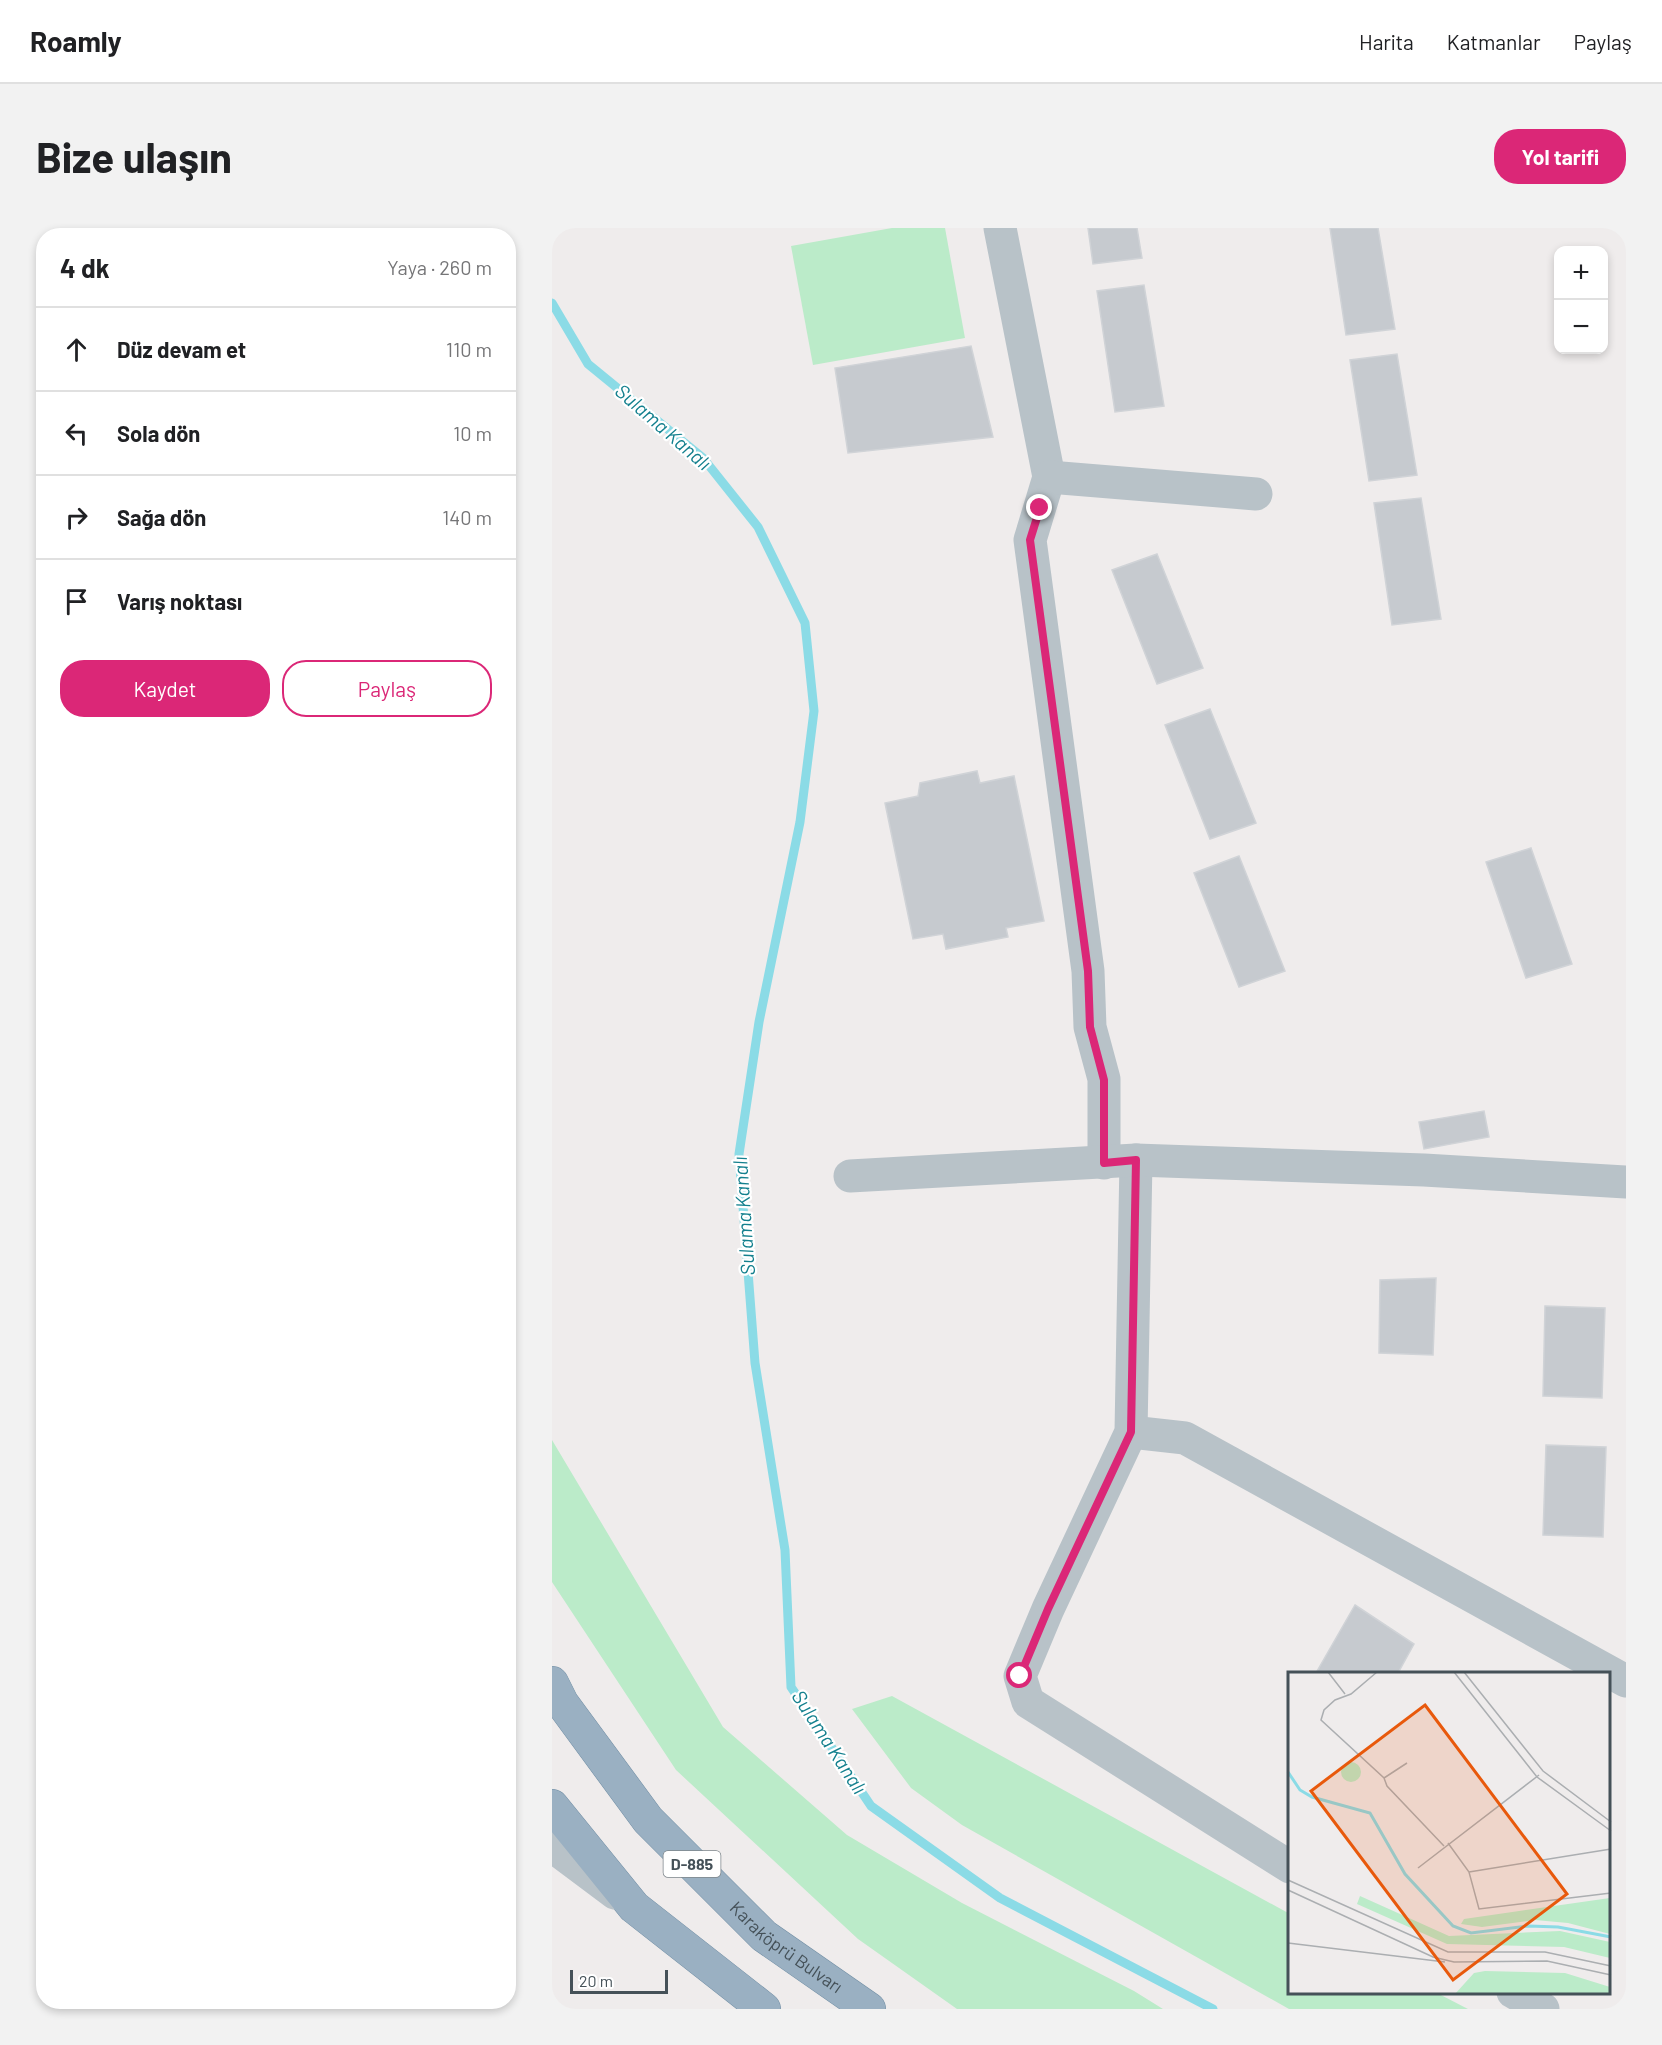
<!DOCTYPE html>
<html lang="tr">
<meta charset="utf-8">
<style>
body{margin:0;font-family:Barlow,sans-serif;background:#f2f2f2;color:#202124}
.controls{position:absolute;right:18px;top:18px;display:grid;overflow:hidden;border-radius:12px;box-shadow:0 3px 9px #0003}
.controls button{width:54px;height:54px;display:grid;place-items:center;padding:0;border:0;border-bottom:2px solid #e0e0e0;background:#fff;color:#202124;font:30px sans-serif}
.scale{position:absolute;left:18px;bottom:15px;width:98px;box-sizing:border-box;padding-left:6px;border:3px solid #455158;border-top:0;font-size:16px;line-height:21px;white-space:nowrap;color:#455158;-webkit-text-stroke:4px #fff;paint-order:stroke}
.stop{position:absolute;width:18px;height:18px;margin:-14px;border:4px solid #db2777;border-radius:50%;background:#fff}
.stop.end{background:#db2777;border-color:#fff;box-shadow:0 2px 6px #0008}
.list{margin:0;padding:0;list-style:none}
h2{display:flex;justify-content:space-between;align-items:center;height:78px;margin:0;padding:0 24px;font-size:26px}
h2 small{font-size:20px;font-weight:400;color:#757577}
.list li{display:grid;grid-template-columns:39px 1fr auto;gap:18px;align-items:center;box-sizing:border-box;height:84px;padding:0 24px;border-top:2px solid #e0e0e0}
.list b{display:block;font-size:22px;white-space:nowrap}
.list em{font-size:20px;font-style:normal;color:#757577}
.actions{display:flex;gap:12px;padding:18px 24px}
.actions a{flex:1;padding:14px 0;border:2px solid #db2777;border-radius:24px;text-align:center;font-size:21px;color:#db2777}
.actions .main{background:#db2777;color:#fff}
.icon{flex:none;width:33px;height:33px;fill:none;stroke:currentColor;stroke-width:2;stroke-linecap:round;stroke-linejoin:round}
.map{position:relative;flex:none;width:1074px;height:1781px;overflow:hidden;border-radius:24px}
header{display:flex;align-items:center;gap:36px;box-sizing:border-box;height:84px;padding:0 30px;background:#fff;border-bottom:2px solid #e0e0e0}
header strong{font-size:28px}
nav{display:flex;gap:33px;margin-inline-start:auto;font-size:21px}
.intro{display:flex;align-items:center;justify-content:space-between;box-sizing:border-box;height:144px;padding:0 36px}
h1{margin:0;font-size:42px}
.button{padding:15px 27px;border-radius:24px;background:#db2777;color:#fff;font-size:21px;font-weight:700}
main{display:flex;gap:36px;padding:0 36px}
aside{flex:1;background:#fff;border-radius:24px;box-shadow:0 3px 9px #0003}
.map>svg:first-child{display:block}
</style>
<header>
<strong>Roamly</strong>
<nav><a>Harita</a><a>Katmanlar</a><a>Paylaş</a></nav>
</header>
<div class="intro"><h1>Bize ulaşın</h1><a class="button">Yol tarifi</a></div>
<main>
<aside>
<h2>4 dk<small>Yaya · 260 m</small></h2>
<ul class="list">
<li><svg class="icon" aria-label="ahead" viewBox="0 0 24 24"><path d="M12 20V5M6 11l6-6 6 6"/></svg><div><b>Düz devam et</b></div><em>110 m</em></li>
<li><svg class="icon" aria-label="left" viewBox="0 0 24 24"><path d="M17 20v-9H6M10 6l-5 5 5 5"/></svg><div><b>Sola dön</b></div><em>10 m</em></li>
<li><svg class="icon" aria-label="right" viewBox="0 0 24 24"><path d="M7 20v-9h11M14 6l5 5-5 5"/></svg><div><b>Sağa dön</b></div><em>140 m</em></li>
<li><svg class="icon" aria-label="arrive" viewBox="0 0 24 24"><path d="M6 21V4h12l-3 4 3 4H6"/></svg><div><b>Varış noktası</b></div></li>
</ul>
<div class="actions"><a class="main">Kaydet</a><a>Paylaş</a></div>
</aside>
<div class="map">
<svg width="1074" height="1781" viewBox="0 0 1074 1781">
<rect width="100%" height="100%" fill="#efecec"/>
<g fill="#bbebc9">
<polygon points="340,0 393,0 413,110 261,137 239,18"/>
<polygon points="0,1212 171,1499 295,1607 410,1675 582,1763 611,1781 405,1781 306,1711 124,1542 0,1354"/>
<polygon points="340,1468 738,1686 738,1764 885,1765 916,1781 737,1781 410,1597 359,1560 300,1481"/>
</g>
<g fill="none" stroke-linecap="round" stroke-linejoin="round">
<polyline stroke="#8bdbe6" stroke-width="9" points="0,75 36,136 151,230 206,299 253,395 262,483 248,594 207,794 187,926 203,1135 233,1322 239,1459 319,1578 448,1670 661,1781"/>
</g>
<g fill="#c6cacf" stroke="#d0d3d7" stroke-width="1.5">
<polygon points="536,0 585,0 590,30 541,36"/>
<polygon points="778,0 826,0 843,101 794,107"/>
<polygon points="592,57 612,178 563,184 545,63"/>
<polygon points="419,118 441,209 296,225 283,140"/>
<polygon points="845,126 865,247 817,253 798,132"/>
<polygon points="869,270 889,391 840,397 822,275"/>
<polygon points="605,326 651,440 605,456 560,342"/>
<polygon points="658,481 704,595 658,611 613,497"/>
<polygon points="425,543 428,555 462,548 492,693 454,700 456,709 394,721 391,706 361,711 333,575 366,568 368,555"/>
<polygon points="979,620 1020,736 974,750 934,634"/>
<polygon points="687,628 733,743 687,759 642,645"/>
<polygon points="932,883 937,909 872,921 867,894"/>
<polygon points="884,1050 881,1127 827,1125 828,1052"/>
<polygon points="993,1078 1053,1080 1050,1170 991,1168"/>
<polygon points="994,1217 1054,1219 1051,1309 991,1307"/>
<polygon points="803,1377 862,1416 846,1445 764,1445"/>
</g>
<g fill="none" stroke-linecap="round" stroke-linejoin="round">
<defs>
<g id="trunk">
<path id="s1" d="M 0,1455 L 10,1475 L 96,1592 L 212,1708 L 317,1781"/>
<polyline points="0,1578 82,1679 212,1781"/>
</g>
</defs>
<use href="#trunk" stroke="#718ea4" stroke-width="34"/>
<g stroke="#b8c2c8" stroke-width="33">
<polyline points="448,0 497,249 478,312 536,743 538,799 552,851 552,935"/>
<polyline points="497,249 704,266"/>
<polyline points="584,932 579,1204 496,1381 468,1448 476,1474 738,1639"/>
<polyline points="298,948 584,932 872,942 1074,954"/>
<polyline points="579,1204 633,1210 1074,1453"/>
<polyline points="0,1618 63,1665"/>
<polyline points="961,1764 991,1781"/>
</g>
<use href="#trunk" stroke="#9ab0c2" stroke-width="33"/>
</g>
<g fill="none" stroke-linecap="round" stroke-linejoin="round">
<polyline stroke="#db2777" stroke-width="8" points="468,1448 496,1381 579,1204 584,932 552,935 552,852 538,799 536,743 478,312 488,280"/>
</g>
<g text-anchor="middle" stroke-width="4.5" stroke-linejoin="round" paint-order="stroke">
<rect fill="#fff" stroke="#7d858a" stroke-width="1.5" x="111.5" y="1623" width="57" height="26" rx="4.5"/>
<g font-size="16" font-weight="bold" fill="#455158">
<text x="140" y="1642">D-885</text>
</g>
<g font-size="18" fill="#455158" stroke="#fff">
<text dy="6" stroke="none"><textPath href="#s1" startOffset="356">Karaköprü Bulvarı</textPath></text>
</g>
<g font-size="20" font-style="italic" fill="#14808e" stroke="#fff">
<text transform="translate(111 199) rotate(41)" y="7">Sulama Kanalı</text>
<text transform="translate(192 988) rotate(-94)" y="7">Sulama Kanalı</text>
<text transform="translate(277 1514) rotate(57)" y="7">Sulama Kanalı</text>
</g>
</g>
<g transform="translate(736 1444)">
<rect width="322" height="322" fill="#efecec"/>
<path d="M53 100a10 10 0 1 1 20 0a10 10 0 1 1-20 0ZM 72,224 L 161,264 L 272,259 L 322,270 L 322,286 L 276,275 L 159,272 L 69,232 ZM 322,226 L 322,262 L 280,251 L 247,248 L 194,255 L 173,252 L 176,247 ZM 197,299 L 277,301 L 322,315 L 322,322 L 167,322 L 186,301 Z" fill="#bbebc9"/>
<path fill="none" stroke="#8bdbe6" stroke-width="3" d="M 0,100 L 12,118 L 24,125 L 82,141 L 117,202 L 165,254 L 183,261 L 241,254 L 270,255 L 323,265"/>
<path fill="none" stroke="#abaeb1" stroke-width="1.5" d="M 40,0 L 57,22M 89,0 L 63,22 L 47,28 L 36,38 L 33,48 L 96,106 L 99,114 L 156,174M 166,0 L 249,105 L 323,159M 176,0 L 255,99 L 323,150M 96,106 L 119,91M 160,171 L 181,200 L 191,237 L 323,221M 130,196 L 251,103M 181,200 L 323,177M 0,208 L 160,280 L 257,280 L 323,294M 0,218 L 145,285 L 166,290 L 259,289 L 323,303M 0,271 L 157,290"/>
<path fill="#e8590c" fill-opacity="0.15" stroke="#e8590c" stroke-width="3" d="M 137,33 L 279,222 L 165,308 L 23,119 Z"/>
<rect width="322" height="322" fill="none" stroke="#455158" stroke-width="3"/>
</g>
</svg>
<div class="controls">
<button>+</button>
<button>−</button>
</div>
<div class="scale">20 m</div>
<div class="stop" style="left:468px;top:1448px"></div>
<div class="stop end" style="left:488px;top:280px"></div>
</div>
</main>
